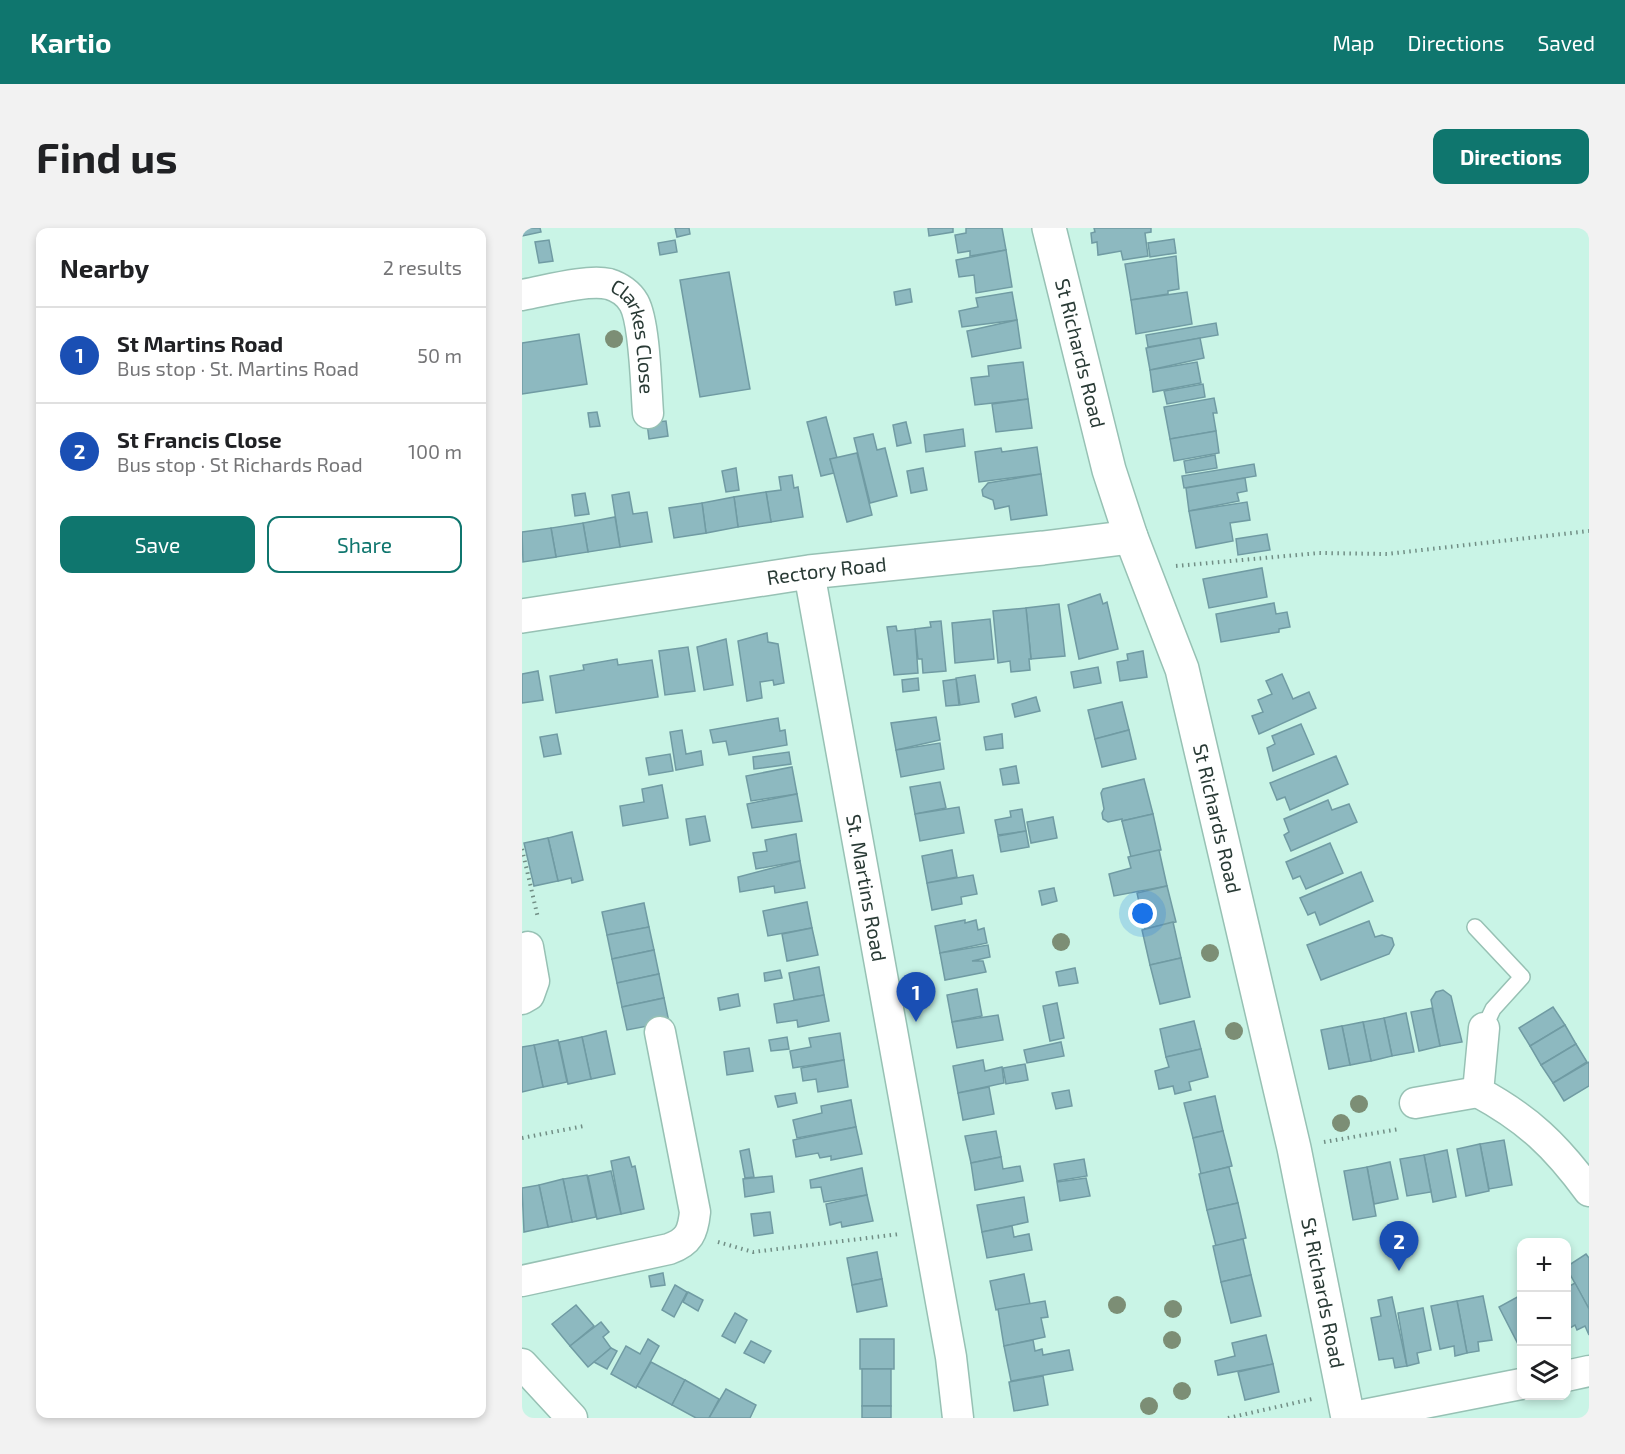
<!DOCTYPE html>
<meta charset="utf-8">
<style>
body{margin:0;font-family:"Exo 2",sans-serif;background:#f2f2f2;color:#202124}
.controls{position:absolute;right:18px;bottom:18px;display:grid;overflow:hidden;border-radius:12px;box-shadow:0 3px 9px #0003}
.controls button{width:54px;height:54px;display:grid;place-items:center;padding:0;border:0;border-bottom:2px solid #e0e0e0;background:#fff;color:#202124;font:30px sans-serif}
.you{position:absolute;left:621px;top:686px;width:21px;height:21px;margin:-15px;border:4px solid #fff;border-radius:50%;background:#1a73e8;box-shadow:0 0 0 9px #1a73e833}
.badge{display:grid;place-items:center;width:39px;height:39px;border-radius:50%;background:#0f766e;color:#fff;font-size:20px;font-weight:700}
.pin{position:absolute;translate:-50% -50px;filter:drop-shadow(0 2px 3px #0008)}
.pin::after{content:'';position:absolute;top:32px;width:21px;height:18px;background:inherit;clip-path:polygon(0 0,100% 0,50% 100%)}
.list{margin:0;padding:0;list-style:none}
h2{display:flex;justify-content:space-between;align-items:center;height:78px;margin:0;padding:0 24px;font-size:26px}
h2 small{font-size:20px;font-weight:400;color:#757577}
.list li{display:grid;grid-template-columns:39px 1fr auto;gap:18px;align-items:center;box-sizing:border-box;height:96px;padding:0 24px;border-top:2px solid #e0e0e0}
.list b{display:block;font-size:22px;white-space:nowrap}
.list p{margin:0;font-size:20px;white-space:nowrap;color:#757577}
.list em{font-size:20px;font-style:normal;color:#757577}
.actions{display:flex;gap:12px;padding:18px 24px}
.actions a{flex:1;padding:14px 0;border:2px solid #0f766e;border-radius:12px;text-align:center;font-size:21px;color:#0f766e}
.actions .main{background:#0f766e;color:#fff}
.icon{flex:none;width:33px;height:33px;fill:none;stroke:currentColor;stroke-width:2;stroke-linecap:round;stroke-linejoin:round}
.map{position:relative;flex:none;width:1067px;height:1190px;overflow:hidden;border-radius:12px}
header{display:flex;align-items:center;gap:36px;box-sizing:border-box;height:84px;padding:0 30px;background:#0f766e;color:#fff}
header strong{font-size:28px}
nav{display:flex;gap:33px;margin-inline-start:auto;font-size:21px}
.intro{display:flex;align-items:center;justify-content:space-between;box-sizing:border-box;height:144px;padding:0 36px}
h1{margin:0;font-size:42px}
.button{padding:15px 27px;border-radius:12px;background:#0f766e;color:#fff;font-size:21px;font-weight:700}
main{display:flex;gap:36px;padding:0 36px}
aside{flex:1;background:#fff;border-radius:12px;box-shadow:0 3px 9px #0003}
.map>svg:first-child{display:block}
</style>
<header>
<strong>Kartio</strong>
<nav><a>Map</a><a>Directions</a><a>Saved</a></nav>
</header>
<div class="intro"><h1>Find us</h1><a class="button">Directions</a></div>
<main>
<aside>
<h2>Nearby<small>2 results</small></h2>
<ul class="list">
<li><span class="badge" style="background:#1a4fb4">1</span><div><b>St Martins Road</b><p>Bus stop · St. Martins Road</p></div><em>50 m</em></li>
<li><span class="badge" style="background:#1a4fb4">2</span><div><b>St Francis Close</b><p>Bus stop · St Richards Road</p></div><em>100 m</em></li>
</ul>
<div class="actions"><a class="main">Save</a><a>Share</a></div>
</aside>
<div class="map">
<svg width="1067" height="1190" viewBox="0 0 1067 1190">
<rect width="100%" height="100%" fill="#c9f4e6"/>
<g fill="#8db9c0" stroke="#709ba3" stroke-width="1.5">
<polygon points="0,0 18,0 19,4 0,8"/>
<polygon points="153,0 167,0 168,6 155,9"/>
<polygon points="406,0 431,0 431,4 407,8"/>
<polygon points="444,0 480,0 484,22 448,28 448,23 436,25 433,7 444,5"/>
<polygon points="572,0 629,0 629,4 623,5 626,28 601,32 599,23 576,27 575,14 570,15 569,5 573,4"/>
<polygon points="652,11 654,25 628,29 626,15"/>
<polygon points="27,12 31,33 17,35 13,14"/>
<polygon points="153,12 155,24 138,27 136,15"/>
<polygon points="484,22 490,59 454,65 452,47 437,49 434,32"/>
<polygon points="654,28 657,61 646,63 646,66 609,72 603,36"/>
<polygon points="207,44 228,161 178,169 158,52"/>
<polygon points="388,61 390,74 374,77 372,64"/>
<polygon points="490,64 495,92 440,99 437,83 456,79 454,70"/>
<polygon points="665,64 670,96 614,106 609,72"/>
<polygon points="495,92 499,120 450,129 445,103"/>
<polygon points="694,95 696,107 626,119 624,107"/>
<polygon points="57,106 65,156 0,166 0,115"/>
<polygon points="678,110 682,130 628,142 624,120"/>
<polygon points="501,134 506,171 453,177 449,150 467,148 466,138"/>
<polygon points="675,134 679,155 631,164 628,142"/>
<polygon points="681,156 683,169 645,176 642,163"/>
<polygon points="692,170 695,185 691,185 694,203 648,211 642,179"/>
<polygon points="506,171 510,200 474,204 470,176"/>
<polygon points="75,184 78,198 68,199 66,185"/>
<polygon points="304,189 315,230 308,231 312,245 299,248 285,194"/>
<polygon points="144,193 146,208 127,211 125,195"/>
<polygon points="384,194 389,215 375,218 371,197"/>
<polygon points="441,201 443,218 404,224 402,207"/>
<polygon points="694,203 697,225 652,233 648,211"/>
<polygon points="351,206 355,222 363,220 375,268 348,275 332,210"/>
<polygon points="515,219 519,246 457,254 453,224 479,220 480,224"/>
<polygon points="335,225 350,287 325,294 308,231"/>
<polygon points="693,227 695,240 664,245 662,233"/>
<polygon points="732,236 734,248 662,260 660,248"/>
<polygon points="214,240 217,262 204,264 200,243"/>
<polygon points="401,240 405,262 389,265 385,243"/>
<polygon points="519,246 525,287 489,292 487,278 473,281 471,272 461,268 460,262 466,255"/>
<polygon points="270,247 272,260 276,259 281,289 249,294 244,264 259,262 257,249"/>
<polygon points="723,250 725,263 715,265 717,273 667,283 664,260"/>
<polygon points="107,264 111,286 125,284 130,314 98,319 90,267"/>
<polygon points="244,264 249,294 216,299 212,269"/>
<polygon points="63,265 67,286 53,288 50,267"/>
<polygon points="212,269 216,299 184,305 180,275"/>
<polygon points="725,274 728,292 708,295 711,313 674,320 667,283"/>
<polygon points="180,275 184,305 152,310 147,280"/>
<polygon points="93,289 98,319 66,324 61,295"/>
<polygon points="61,295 66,324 34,329 29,300"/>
<polygon points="29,300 34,329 1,334 0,304"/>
<polygon points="745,306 748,322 716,327 714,311"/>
<polygon points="740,340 745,369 687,380 681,351"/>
<polygon points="578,366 581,376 585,374 596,421 557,431 546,377"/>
<polygon points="752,375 754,386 765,384 768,399 757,401 757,404 699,414 694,386"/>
<polygon points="537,376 543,428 509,431 504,380"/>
<polygon points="504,380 509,431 507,431 508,442 489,444 488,433 476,435 471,383"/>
<polygon points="468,391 472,431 433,435 430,395"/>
<polygon points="419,393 424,443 401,445 400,431 396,431 393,401 409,399 408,394"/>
<polygon points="374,398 375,403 393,401 396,445 372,447 365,399"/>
<polygon points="245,405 246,414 256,416 262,455 252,457 251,452 238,454 240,470 225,473 216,413"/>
<polygon points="204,411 211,457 182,462 175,419"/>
<polygon points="166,419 173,463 143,467 137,423"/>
<polygon points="621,423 625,449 598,453 595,434 606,432 605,426"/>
<polygon points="95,431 96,437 130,432 136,469 34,485 28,448 62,442 61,437"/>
<polygon points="576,439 579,455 552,460 549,444"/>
<polygon points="16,443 21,472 0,475 0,446"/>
<polygon points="760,446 771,471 787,464 794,480 737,506 730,488 741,484 736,472 750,466 744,453"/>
<polygon points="453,447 457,474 438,477 434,450"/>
<polygon points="396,450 397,462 381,464 380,452"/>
<polygon points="434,451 437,477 424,478 421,453"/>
<polygon points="514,469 518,483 493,489 490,476"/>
<polygon points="600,474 607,502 573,511 566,482"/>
<polygon points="414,489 418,512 374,522 369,495"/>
<polygon points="256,490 258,503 263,502 265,517 207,527 204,513 191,515 188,502"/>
<polygon points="779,496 792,526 751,543 745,520 753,516 750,508"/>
<polygon points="160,502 164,526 179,523 181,537 154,542 148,504"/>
<polygon points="607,502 614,531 580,539 573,511"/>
<polygon points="35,506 39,526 22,529 18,509"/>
<polygon points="480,506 481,520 464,522 462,509"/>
<polygon points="418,515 422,541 379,549 374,522"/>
<polygon points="267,524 269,536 232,541 231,529"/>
<polygon points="148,526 151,543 127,547 124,530"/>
<polygon points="814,528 826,556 768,582 763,569 755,572 748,555"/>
<polygon points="494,538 497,555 481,557 478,541"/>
<polygon points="270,539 275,566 229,573 224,548"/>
<polygon points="622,551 631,586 600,593 600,591 586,594 581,591 580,585 582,581 579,565 581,561"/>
<polygon points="418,554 424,580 393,586 388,559"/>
<polygon points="140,557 146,590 101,598 98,578 122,574 120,561"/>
<polygon points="275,566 280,593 230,600 225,576"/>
<polygon points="806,572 810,582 827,576 835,594 769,623 762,607 767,604 762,591"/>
<polygon points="437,579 442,605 398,613 393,586"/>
<polygon points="500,581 504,603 476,607 473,592 489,589 488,583"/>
<polygon points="631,586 639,622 609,629 600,593"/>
<polygon points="183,588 188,613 168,617 164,591"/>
<polygon points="531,589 535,610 509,615 505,594"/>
<polygon points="504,603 507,619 479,624 476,608"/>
<polygon points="50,604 61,652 50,655 49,650 36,653 26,610"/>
<polygon points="274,606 278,633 234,641 231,625 245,623 243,612"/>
<polygon points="26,610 36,653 12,658 2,615"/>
<polygon points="808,615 821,645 784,661 778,648 771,651 764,634"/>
<polygon points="430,622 435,649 405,655 400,628"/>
<polygon points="637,622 645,658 592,668 587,646 609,640 606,629"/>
<polygon points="278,633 283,660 253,665 252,658 218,664 216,649"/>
<polygon points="839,644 851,673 798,697 793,684 786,687 778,670"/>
<polygon points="451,647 455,666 439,669 440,676 410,682 405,655"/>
<polygon points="645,658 654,694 623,701 615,665"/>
<polygon points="532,660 535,673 520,677 517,663"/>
<polygon points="285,674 290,700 246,708 241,683"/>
<polygon points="122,675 127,699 85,707 80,684"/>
<polygon points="443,692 443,695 454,692 456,702 462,700 465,715 418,725 413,698"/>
<polygon points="847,693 853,709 860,707 870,710 872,717 867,726 799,752 785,717"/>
<polygon points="651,694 659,730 628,737 620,702"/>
<polygon points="127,699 132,722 90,731 85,707"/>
<polygon points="290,700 296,727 265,733 260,706"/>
<polygon points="466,717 468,729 450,733 461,733 464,744 423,752 418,725"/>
<polygon points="132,722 137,746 95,755 90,731"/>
<polygon points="659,730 668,769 638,776 628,737"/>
<polygon points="297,739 302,767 272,772 267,745"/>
<polygon points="553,740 556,755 537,758 534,744"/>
<polygon points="258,742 260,750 243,753 242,745"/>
<polygon points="137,746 142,770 100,779 95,755"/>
<polygon points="455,761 460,788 430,794 425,767"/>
<polygon points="921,762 929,768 940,814 918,818 909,772 914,764"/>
<polygon points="216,766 218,778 198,782 196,770"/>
<polygon points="302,767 307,793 276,799 275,792 255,795 252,776"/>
<polygon points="142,770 147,794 105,802 100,779"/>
<polygon points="535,775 542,810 528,813 521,778"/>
<polygon points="1031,779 1043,797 1008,818 997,800"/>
<polygon points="910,780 918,818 897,823 889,784"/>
<polygon points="884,785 892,824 870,828 862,790"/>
<polygon points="476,787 481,812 435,820 430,794"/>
<polygon points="862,790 870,828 849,833 841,794"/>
<polygon points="672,793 679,821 644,829 638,801"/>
<polygon points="841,794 849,833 828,837 820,798"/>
<polygon points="1043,797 1054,816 1019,837 1008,818"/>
<polygon points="820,798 828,837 807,841 799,802"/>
<polygon points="84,803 93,846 69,851 60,809"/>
<polygon points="318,805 322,832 271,840 268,823 289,819 287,810"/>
<polygon points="60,809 69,851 46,856 37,814"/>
<polygon points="265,809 267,821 249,823 247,812"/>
<polygon points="36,812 45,854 21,859 12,817"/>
<polygon points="539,814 542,828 505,835 502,822"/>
<polygon points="1054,816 1065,834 1031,855 1019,837"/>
<polygon points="12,817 21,859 0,864 0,819"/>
<polygon points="227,820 231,843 205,847 202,824"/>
<polygon points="679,821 686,849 667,854 669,862 653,866 651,858 637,861 633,843 647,839 644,829"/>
<polygon points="322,832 326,859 296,864 294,851 281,853 279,840"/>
<polygon points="461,832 463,843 480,839 482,855 436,865 431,838"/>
<polygon points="1067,834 1067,858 1042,873 1031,855"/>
<polygon points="503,836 506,852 484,856 481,840"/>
<polygon points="467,859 472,886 441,892 436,865"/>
<polygon points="547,862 550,878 534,881 530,865"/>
<polygon points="273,865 275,875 256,879 253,868"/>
<polygon points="693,868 701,903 671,910 662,875"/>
<polygon points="329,872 334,899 275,910 271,892 300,885 299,878"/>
<polygon points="334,899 340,926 309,932 309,928 298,930 296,925 274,929 271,912"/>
<polygon points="474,903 479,929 449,935 443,908"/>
<polygon points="701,903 710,938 679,946 671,910"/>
<polygon points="982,912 990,957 967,961 958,916"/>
<polygon points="958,916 967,963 944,968 935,921"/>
<polygon points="227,921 232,949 223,950 218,923"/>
<polygon points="925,922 934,969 911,974 902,927"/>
<polygon points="902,927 909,964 885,968 878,931"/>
<polygon points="107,929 110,939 113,938 122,981 99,986 89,933"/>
<polygon points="479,929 481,941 498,938 501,953 453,962 449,935"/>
<polygon points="562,931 565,948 535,953 532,936"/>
<polygon points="868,934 876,971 852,976 845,939"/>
<polygon points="707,939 716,975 685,982 677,946"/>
<polygon points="845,939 854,988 831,992 822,943"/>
<polygon points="340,940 345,967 302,974 299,959 289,960 288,952"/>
<polygon points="89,943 99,986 75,991 66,948"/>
<polygon points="65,947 74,989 50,994 41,951"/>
<polygon points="250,948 252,964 223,969 221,951"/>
<polygon points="564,950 568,968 538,973 535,954"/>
<polygon points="41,951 50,994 26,999 17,957"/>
<polygon points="17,957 26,999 2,1004 0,960"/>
<polygon points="345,967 351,993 320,999 319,994 308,997 304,976"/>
<polygon points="502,969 506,994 460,1004 455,977"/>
<polygon points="716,975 724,1010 694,1018 685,982"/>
<polygon points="248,984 251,1005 232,1008 229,986"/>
<polygon points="490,998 492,1009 507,1006 510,1022 465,1030 460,1004"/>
<polygon points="721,1011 729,1047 699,1054 691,1018"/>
<polygon points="355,1024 360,1051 330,1057 325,1030"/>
<polygon points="1064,1026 1067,1030 1067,1081 1044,1039"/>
<polygon points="141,1045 143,1057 129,1059 127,1048"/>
<polygon points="502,1046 508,1076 474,1082 468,1053"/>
<polygon points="729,1047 739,1088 709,1095 699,1054"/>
<polygon points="360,1051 365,1078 335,1084 330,1057"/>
<polygon points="1053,1055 1067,1081 1067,1107 1063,1098 1055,1102 1053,1097 1048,1100 1044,1094 1044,1060"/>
<polygon points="153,1057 165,1064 152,1089 140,1082"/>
<polygon points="166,1064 181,1072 176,1083 161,1074"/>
<polygon points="999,1067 999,1115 996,1116 977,1079"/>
<polygon points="961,1068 970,1112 956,1114 957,1123 945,1125 935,1073"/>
<polygon points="870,1069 885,1138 873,1140 871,1130 857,1132 849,1090 859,1088 856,1072"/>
<polygon points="523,1073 526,1089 519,1090 523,1109 482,1118 476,1081"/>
<polygon points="935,1073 945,1125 933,1128 932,1118 918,1121 909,1078"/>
<polygon points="54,1077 72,1098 48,1118 30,1096"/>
<polygon points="901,1080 909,1122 895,1125 897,1135 885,1138 876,1085"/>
<polygon points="213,1085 225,1092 213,1115 200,1108"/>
<polygon points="79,1094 87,1104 81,1109 89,1120 66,1139 48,1118"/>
<polygon points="744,1107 751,1136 696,1147 693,1133 713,1128 710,1115"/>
<polygon points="126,1111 137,1118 114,1160 89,1146 104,1118 118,1126"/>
<rect x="338" y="1111" width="34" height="30"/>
<polygon points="511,1112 513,1123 520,1121 521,1127 547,1122 551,1142 489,1153 482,1118"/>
<polygon points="229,1113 249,1123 242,1135 222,1125"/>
<polygon points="89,1120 95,1123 85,1141 72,1134"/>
<polygon points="129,1134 163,1152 150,1177 115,1158"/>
<polygon points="751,1136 757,1164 723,1172 716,1144"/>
<rect x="340" y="1141" width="29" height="37"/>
<polygon points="521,1148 526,1177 492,1183 487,1154"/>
<polygon points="163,1152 197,1171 187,1190 174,1190 150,1177"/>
<polygon points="204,1161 234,1177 228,1190 187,1190"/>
<rect x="340" y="1178" width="29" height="12"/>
</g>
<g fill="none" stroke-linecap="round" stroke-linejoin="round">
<defs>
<polyline id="lane" points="953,699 1000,749 971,781 962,800"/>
<g id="street">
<path id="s1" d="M 0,67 C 23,63 65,51 87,56 C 97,59 107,66 112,75 C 123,95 124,160 126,185"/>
<path id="s2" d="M 287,344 L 429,1129 L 436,1190"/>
<polyline points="0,771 7,767 12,753 6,719"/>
<path d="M 962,800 L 956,864 C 1006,891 1034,918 1067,963"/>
<polyline points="893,875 956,864"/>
<path d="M 0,1053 L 147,1021 C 167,1014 171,1004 173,984 L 138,804"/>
<polyline points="0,1136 50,1190"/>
<polyline points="1044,1148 1067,1143"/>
<polyline points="826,1190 999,1156"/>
</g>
<g id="secondary">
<path id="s3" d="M 527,0 L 587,242 L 609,309 L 660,441 L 772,920 L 826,1190"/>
<path id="s4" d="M 0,388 L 287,344 L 521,320 L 609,309"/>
</g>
</defs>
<use href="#lane" stroke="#97c1b4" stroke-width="18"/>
<use href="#street" stroke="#97c1b4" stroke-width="33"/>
<use href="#secondary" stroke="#97c1b4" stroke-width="36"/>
<g stroke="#718e85" stroke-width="4" stroke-dasharray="1.5 4.5" stroke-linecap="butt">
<polyline points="654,338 797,325 865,326 1067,303"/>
<polyline points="0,621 16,690"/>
<polyline points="0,910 62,898"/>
<polyline points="802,914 877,901"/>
<polyline points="196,1014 231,1024 378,1006"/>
<polyline points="706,1190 790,1171"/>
</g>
<use href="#lane" stroke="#fff" stroke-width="15"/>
<use href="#street" stroke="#fff" stroke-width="30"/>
<use href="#secondary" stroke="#fff" stroke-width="33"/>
</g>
<g fill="#7c8e75">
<circle cx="92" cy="111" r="9"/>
<circle cx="539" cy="714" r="9"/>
<circle cx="688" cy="725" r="9"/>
<circle cx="712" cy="803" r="9"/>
<circle cx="837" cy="876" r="9"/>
<circle cx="819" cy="895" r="9"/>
<circle cx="595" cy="1077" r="9"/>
<circle cx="651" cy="1081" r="9"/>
<circle cx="650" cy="1112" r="9"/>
<circle cx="660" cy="1163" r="9"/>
<circle cx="627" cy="1178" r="9"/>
</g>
<g text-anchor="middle" stroke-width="5" stroke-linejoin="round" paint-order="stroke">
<g font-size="20" fill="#293a35" stroke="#e3fdf5">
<text dy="7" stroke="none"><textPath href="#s1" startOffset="152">Clarkes Close</textPath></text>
<text dy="7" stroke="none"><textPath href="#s3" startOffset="129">St Richards Road</textPath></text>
<text dy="7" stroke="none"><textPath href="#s4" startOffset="308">Rectory Road</textPath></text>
<text dy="7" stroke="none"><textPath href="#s3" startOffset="615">St Richards Road</textPath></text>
<text dy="7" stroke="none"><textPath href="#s2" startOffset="321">St. Martins Road</textPath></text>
<text dy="7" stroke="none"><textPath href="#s3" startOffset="1101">St Richards Road</textPath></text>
</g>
</g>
</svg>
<div class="controls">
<button>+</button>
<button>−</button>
<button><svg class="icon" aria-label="layers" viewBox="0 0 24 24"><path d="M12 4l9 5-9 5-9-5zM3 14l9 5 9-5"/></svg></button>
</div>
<div class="you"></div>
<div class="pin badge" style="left:394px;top:794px;background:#1a4fb4">1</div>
<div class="pin badge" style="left:877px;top:1043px;background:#1a4fb4">2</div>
</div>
</main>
